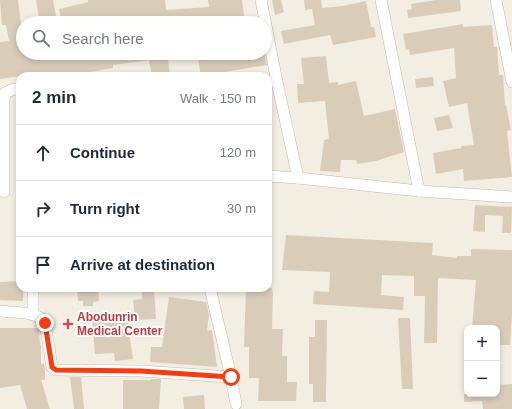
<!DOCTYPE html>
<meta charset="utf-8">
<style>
body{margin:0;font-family:Arial,sans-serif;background:#f6f6f7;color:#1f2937}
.controls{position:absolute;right:12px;bottom:12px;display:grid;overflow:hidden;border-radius:8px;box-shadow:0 2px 6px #0003}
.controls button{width:36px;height:36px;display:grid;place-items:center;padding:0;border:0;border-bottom:1px solid #e0e1e3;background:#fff;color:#1f2937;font:20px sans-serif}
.stop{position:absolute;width:12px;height:12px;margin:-9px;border:3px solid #ff3b0d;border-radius:50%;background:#fff}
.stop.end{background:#ff3b0d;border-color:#fff;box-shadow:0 1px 4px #0008}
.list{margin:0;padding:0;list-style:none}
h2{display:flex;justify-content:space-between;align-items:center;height:52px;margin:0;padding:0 16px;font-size:17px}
h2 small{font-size:13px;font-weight:400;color:#747a83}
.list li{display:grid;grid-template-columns:26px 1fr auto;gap:12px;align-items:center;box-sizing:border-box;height:56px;padding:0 16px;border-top:1px solid #e0e1e3}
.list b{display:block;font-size:15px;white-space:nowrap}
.list em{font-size:13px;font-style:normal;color:#747a83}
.icon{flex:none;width:22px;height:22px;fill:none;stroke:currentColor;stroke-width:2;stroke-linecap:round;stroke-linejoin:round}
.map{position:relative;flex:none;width:512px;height:409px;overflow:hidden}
.search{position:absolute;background:#fff;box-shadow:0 2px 6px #0003;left:16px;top:16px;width:256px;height:44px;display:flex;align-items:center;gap:10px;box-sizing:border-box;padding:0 14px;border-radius:22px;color:#747a83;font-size:15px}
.panel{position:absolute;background:#fff;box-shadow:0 2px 6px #0003;left:16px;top:72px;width:256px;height:220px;border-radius:12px}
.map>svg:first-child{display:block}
</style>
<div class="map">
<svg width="512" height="409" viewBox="0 0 512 409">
<rect width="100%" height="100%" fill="#f3eee2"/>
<g fill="#d9cdb9">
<polygon points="0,0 18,0 21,24 23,24 23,53 63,53 63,57 88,53 167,53 170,74 152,76 149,60 113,65 113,68 78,74 78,76 67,76 67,73 42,76 41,73 0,79 0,42 9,41 6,25 2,25"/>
<polygon points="36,0 53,0 56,16 39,19"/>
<polygon points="88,0 165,0 166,10 209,7 208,0 242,0 245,23 86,23 85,18 62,23 59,9 88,2"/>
<polygon points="272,0 281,0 284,12 275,15"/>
<polygon points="304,0 321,0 322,8 343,6 366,1 371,27 374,27 376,37 333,45 330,35 284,44 281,31 315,25 312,9 305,10"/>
<polygon points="436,0 460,0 461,11 408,18 407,10 412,9 411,4"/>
<polygon points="463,24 463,27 492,25 494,47 497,47 499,75 503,75 505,105 506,105 511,130 507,131 512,177 464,181 463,169 436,174 433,153 461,148 461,146 474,145 467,103 449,107 443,81 456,78 454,48 410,55 409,49 406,50 403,34"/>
<polygon points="197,53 264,53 267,65 219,73 220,76 201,76"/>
<polygon points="326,56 329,83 338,82 338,85 356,81 364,116 395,109 404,152 376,161 357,164 356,160 341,160 340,172 320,171 324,140 329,139 325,101 298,103 297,84 304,84 301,58"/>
<polygon points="433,77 434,86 416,88 415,79"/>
<polygon points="449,115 453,128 437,131 434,118"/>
<polygon points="475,205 512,207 511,233 502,233 503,216 485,215 485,232 473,231"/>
<polygon points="286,235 433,243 432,255 457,258 457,256 471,256 471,249 512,250 512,314 510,345 497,345 497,328 472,328 476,280 438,278 437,343 424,343 425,296 414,296 414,276 382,275 381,295 404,297 403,310 313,304 314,291 329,292 330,272 282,270"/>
<polygon points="20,281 20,288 23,288 23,301 0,300 0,282"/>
<polygon points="77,288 98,288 99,301 93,302 93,306 83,306 83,301 78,301"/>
<polygon points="142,288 154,288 156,319 135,320 133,300 142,299"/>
<polygon points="246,288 272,288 273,295 272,329 283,329 282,356 287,356 287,382 297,382 296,401 258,401 259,378 249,378 249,347 244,347"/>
<polygon points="169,297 206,302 209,315 207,331 212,330 217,367 150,362 151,347 162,347"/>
<polygon points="398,318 410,318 413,389 402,389"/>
<polygon points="92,319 108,319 108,322 127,319 133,359 115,361 114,353 95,354"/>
<polygon points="315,320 327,320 326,402 313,402 313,384 309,384 309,337 315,337"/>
<polygon points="0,328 39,328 40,345 41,345 41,364 44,364 45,368 45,380 41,380 50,409 27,409 20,385 0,388"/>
<polygon points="70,377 81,377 84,409 74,409"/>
<polygon points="151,379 161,379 159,409 123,409 123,380 151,380"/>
<polygon points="512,384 512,409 483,409 482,401 464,402 464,394 497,394 497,385"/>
<polygon points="204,395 205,409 184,409 183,397"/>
</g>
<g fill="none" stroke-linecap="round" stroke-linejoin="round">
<defs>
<g id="street">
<polyline points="261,0 277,82 298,178"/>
<polyline points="381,0 419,191"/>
<polyline points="496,0 512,82"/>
<polyline points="268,176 298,178 419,191 512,197"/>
<polyline points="4,192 4,101 5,93 14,89 20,89"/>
<polyline points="210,288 231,377 236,404"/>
<path d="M 0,311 C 13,313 38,310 45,323 L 52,367 L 56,370 L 141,371 L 231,377"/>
<polyline points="33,315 33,288"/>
</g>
</defs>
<use href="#street" stroke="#c2baa6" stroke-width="12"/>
<use href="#street" stroke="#fff" stroke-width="11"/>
</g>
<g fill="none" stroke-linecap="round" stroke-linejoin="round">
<polyline stroke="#ff3b0d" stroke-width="5" points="45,323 52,367 56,370 141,371 231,377"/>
</g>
<path fill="#e0444e" stroke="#fff" stroke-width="1.5" d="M66 318h4v4h4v4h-4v4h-4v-4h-4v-4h4z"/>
<g text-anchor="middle" stroke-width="4" stroke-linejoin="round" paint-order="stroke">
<g font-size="12" font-weight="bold" fill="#be3a42" stroke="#fff" text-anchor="start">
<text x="77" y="321">Abodunrin<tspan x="77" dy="14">Medical Center</tspan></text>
</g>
</g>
</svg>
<div class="controls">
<button>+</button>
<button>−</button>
</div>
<div class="stop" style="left:231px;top:377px"></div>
<div class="stop end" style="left:45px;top:323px"></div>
<div class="search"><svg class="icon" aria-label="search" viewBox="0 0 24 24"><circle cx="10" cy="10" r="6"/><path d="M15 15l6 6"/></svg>Search here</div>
<section class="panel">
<h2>2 min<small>Walk · 150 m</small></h2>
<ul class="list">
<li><svg class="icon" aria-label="ahead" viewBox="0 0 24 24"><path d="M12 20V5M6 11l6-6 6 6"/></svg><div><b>Continue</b></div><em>120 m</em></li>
<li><svg class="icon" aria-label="right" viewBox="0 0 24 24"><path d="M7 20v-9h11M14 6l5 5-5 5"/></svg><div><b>Turn right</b></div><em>30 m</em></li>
<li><svg class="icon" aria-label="arrive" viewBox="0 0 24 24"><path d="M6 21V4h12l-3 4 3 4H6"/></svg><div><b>Arrive at destination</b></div></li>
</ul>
</section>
</div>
